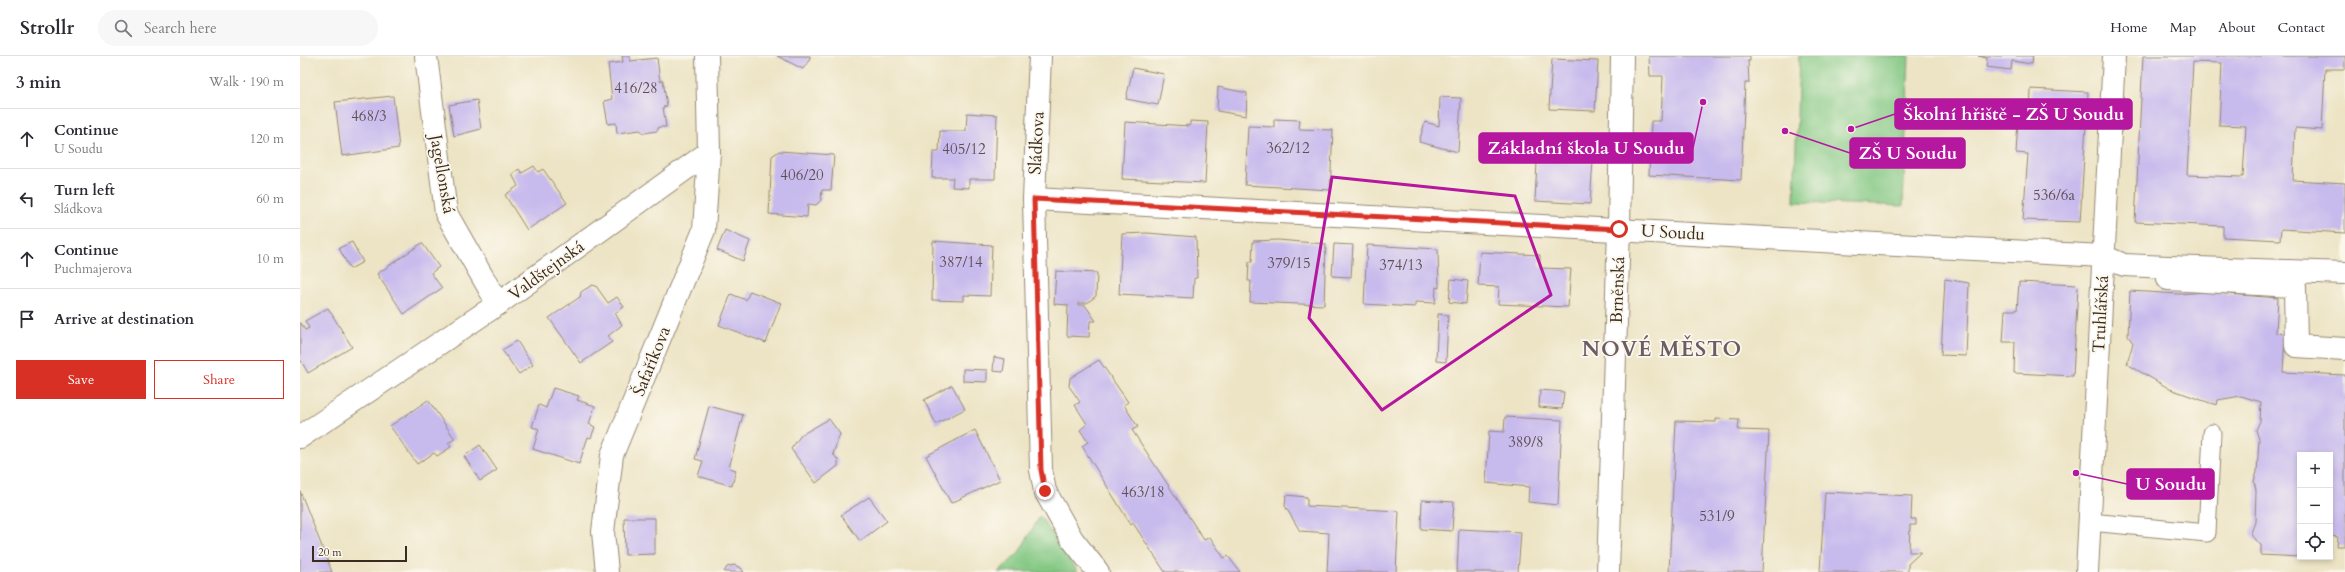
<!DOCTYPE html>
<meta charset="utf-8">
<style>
body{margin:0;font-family:Cardo,serif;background:#f7f7f7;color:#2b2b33}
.controls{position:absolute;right:12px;bottom:12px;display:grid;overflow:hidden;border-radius:0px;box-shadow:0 2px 6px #0003}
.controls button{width:36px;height:36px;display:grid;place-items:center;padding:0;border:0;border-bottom:1px solid #e1e1e2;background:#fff;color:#2b2b33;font:20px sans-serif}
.scale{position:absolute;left:12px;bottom:10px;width:95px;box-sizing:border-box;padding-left:4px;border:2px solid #3b2a1e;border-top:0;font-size:11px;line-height:14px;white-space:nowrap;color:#3b2a1e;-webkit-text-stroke:3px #fbf7ec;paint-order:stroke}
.stop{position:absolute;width:12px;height:12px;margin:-9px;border:3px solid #d93025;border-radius:50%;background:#fff}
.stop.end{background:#d93025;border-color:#fff;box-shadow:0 1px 4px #0008}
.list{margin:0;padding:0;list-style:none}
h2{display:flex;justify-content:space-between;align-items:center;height:52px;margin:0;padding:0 16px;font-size:17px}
h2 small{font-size:13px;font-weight:400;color:#7c7c81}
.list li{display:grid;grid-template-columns:26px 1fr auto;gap:12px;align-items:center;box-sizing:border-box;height:60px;padding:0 16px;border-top:1px solid #e1e1e2}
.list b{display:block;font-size:15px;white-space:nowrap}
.list p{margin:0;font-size:13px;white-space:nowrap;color:#7c7c81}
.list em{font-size:13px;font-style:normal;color:#7c7c81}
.actions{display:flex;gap:8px;padding:12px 16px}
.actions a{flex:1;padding:9px 0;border:1px solid #d93025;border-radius:0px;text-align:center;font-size:14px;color:#d93025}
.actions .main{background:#d93025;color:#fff}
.icon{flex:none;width:22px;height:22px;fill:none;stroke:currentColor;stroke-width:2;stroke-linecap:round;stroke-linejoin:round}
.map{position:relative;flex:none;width:2045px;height:516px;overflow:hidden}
header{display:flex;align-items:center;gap:24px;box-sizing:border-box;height:56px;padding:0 20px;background:#fff;border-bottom:1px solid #e1e1e2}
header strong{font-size:19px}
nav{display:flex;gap:22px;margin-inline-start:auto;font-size:14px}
.search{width:280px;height:36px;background:#f7f7f7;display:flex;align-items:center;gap:10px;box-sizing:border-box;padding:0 14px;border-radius:22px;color:#7c7c81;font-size:15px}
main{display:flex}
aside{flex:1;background:#fff}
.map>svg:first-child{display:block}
</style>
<header>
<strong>Strollr</strong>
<div class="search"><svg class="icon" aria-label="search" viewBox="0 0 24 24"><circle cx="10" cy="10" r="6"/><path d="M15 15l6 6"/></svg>Search here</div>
<nav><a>Home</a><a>Map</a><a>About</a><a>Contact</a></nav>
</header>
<main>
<aside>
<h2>3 min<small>Walk · 190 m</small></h2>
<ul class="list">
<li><svg class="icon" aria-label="ahead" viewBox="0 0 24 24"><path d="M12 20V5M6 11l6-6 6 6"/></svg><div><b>Continue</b><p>U Soudu</p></div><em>120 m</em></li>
<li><svg class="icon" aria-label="left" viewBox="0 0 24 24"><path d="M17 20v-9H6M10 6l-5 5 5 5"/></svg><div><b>Turn left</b><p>Sládkova</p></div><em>60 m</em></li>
<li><svg class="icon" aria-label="ahead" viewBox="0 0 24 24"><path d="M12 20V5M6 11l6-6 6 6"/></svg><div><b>Continue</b><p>Puchmajerova</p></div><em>10 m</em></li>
<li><svg class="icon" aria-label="arrive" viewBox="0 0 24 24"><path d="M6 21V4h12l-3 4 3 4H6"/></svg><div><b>Arrive at destination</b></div></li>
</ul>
<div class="actions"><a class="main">Save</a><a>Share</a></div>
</aside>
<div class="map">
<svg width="2045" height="516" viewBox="0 0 2045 516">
<rect width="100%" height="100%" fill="#fbf7ec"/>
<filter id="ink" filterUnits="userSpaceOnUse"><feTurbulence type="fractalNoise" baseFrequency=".025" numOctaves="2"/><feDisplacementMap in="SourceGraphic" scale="8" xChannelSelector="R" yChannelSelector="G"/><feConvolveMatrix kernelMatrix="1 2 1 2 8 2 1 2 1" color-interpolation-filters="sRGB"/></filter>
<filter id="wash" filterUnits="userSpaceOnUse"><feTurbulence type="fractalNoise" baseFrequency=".012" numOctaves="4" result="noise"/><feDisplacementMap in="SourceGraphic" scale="16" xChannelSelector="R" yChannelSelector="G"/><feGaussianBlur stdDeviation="0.9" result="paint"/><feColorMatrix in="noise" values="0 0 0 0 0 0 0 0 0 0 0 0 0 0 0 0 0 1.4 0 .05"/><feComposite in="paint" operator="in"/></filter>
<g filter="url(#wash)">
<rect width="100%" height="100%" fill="#ede4c5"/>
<g fill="#83c883" stroke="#5f7950">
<polygon points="1499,0 1609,0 1603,150 1494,146"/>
<polygon points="740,460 778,516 698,516 718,498"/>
</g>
<g id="blocks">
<g fill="#c7baed" fill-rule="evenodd">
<polygon points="322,0 330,0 330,5 357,2 360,25 363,24 367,50 363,51 366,71 359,71 357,75 344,77 340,74 317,77 316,67 308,68 304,45 312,43 308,8 323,6"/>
<polygon points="477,0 510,0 510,3 503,13"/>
<polygon points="1349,0 1450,0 1450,5 1448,5 1449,27 1445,27 1441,124 1349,119 1351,65 1361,65 1363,20 1350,20"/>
<polygon points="1678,0 1733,0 1732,8 1712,5 1711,14 1686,11 1687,2"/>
<path d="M 1843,0 L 2045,0 L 2045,13 L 2025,13 L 2022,74 L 1995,72 L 1993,124 L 2045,127 L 2045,177 L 1981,173 L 1980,184 L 1923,181 L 1923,170 L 1835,166 ZM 1893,6 L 1922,7 L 1919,69 L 1946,70 L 1943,121 L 1887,119 Z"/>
<polygon points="1252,3 1298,5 1295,55 1249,53"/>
<polygon points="833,12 864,18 858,49 826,43"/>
<polygon points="918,31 947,37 946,60 917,55"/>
<polygon points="1731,33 1788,36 1780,166 1723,164 1728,98 1716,97 1718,65 1730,65"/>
<polygon points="93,40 99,92 42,100 35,46"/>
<polygon points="1140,41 1161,42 1158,96 1119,86 1125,66 1139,70"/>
<polygon points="177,44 181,73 154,80 149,49"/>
<polygon points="667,57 697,59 695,123 669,123 669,132 652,131 653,122 632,122 633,96 639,96 640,75 666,75"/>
<polygon points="974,63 1000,64 999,73 1033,74 1030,134 945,129 948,70 974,71"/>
<polygon points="890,65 908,66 905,127 822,123 825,66 890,70"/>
<polygon points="1217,85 1294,90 1290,148 1235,145 1237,105 1216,104"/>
<polygon points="479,95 534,99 531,134 522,134 521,144 516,149 508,148 507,161 469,158 472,100"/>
<polygon points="234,110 238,116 243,113 267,147 227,174 205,139 218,130 212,118 219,113 222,117"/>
<polygon points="425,174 450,185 443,205 417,194"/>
<polygon points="847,177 896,181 897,222 894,222 893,242 819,238 822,178"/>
<polygon points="978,184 1026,188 1024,249 950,246 951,225 948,225 949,206 952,206 953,185"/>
<polygon points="633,185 692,189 690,240 664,239 664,245 632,244"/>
<polygon points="52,186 63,206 50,213 39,192"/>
<polygon points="122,187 139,211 131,217 142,232 104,258 77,218"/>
<polygon points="1034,188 1053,189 1051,221 1032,220"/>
<polygon points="1067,189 1138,193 1139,232 1136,231 1135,247 1115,246 1115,251 1064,248"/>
<polygon points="1180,196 1240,199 1240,212 1271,213 1268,251 1198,248 1199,231 1178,230"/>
<polygon points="756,215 797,217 796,240 787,247 778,247 778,249 785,249 796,265 790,265 789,281 767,280 768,249 754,248"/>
<polygon points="1151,223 1168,225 1166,248 1149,246"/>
<polygon points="1645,223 1669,227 1666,300 1641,299"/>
<polygon points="1719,226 1776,229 1778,231 1773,320 1714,317 1715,286 1703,286 1705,254 1717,254"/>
<polygon points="292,229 296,230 308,247 317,241 324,251 315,257 322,269 308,280 312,286 281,307 249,262 280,241 281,236"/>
<polygon points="450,235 481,247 466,287 419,269 431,238 446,244"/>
<polygon points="1830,235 1879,238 1904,236 1978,242 1976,277 1985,278 1983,316 2045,319 2045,490 2037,490 2038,481 2030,480 2030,399 2000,399 2000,501 1961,499 1961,489 1955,484 1951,477 1955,466 1956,434 1954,425 1957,416 1959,383 1956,374 1960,365 1961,346 1941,340 1918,344 1917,349 1910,347 1870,333 1827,308 1833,287 1828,280"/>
<polygon points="28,252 52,291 8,317 0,303 0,266 5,274 9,272 5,265"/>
<polygon points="1138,258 1148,259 1146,306 1136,305"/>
<polygon points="217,285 233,309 219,318 202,294"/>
<polygon points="694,301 705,303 703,316 693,315"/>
<polygon points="799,304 828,346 824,349 838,371 832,374 891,464 904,484 910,481 924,502 928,500 940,516 865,516 833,467 831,469 782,390 788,386 780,374 787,368 775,349 780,346 769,330 770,322"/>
<polygon points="663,313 687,314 687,326 663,325"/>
<polygon points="652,329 665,353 636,368 624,344"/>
<polygon points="253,332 279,340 277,344 295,350 289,368 295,371 291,382 288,381 279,408 233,393 239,373 232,371 239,349 246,352"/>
<polygon points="1240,334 1264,336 1262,353 1239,351"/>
<polygon points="128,344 155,383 148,387 151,391 137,400 134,397 117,408 90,370"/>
<polygon points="409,350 443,359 429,412 436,414 432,430 398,420 403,405 395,403"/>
<polygon points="1205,361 1262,364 1258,449 1228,446 1229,431 1186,427 1189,375 1204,376"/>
<polygon points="529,363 540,378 533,398 538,404 538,410 516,427 491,393 501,379"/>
<polygon points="1416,363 1439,364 1438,374 1469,375 1462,516 1369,516 1376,365 1416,366"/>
<polygon points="675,374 700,424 651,447 626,400"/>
<polygon points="180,389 197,414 180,425 164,400"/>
<polygon points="0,435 32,516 0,516"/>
<polygon points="1525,436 1612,440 1611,463 1616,463 1616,469 1610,469 1609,496 1621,496 1608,508 1608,516 1520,516"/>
<polygon points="986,439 1007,441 1007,450 1099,455 1096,516 1027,516 1029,477 1000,475 985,450"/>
<polygon points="569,441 587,465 560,485 541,459"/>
<polygon points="1122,444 1154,446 1152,475 1121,473"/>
<polygon points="324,462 355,462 355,498 325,499"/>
<polygon points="1159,473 1221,476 1218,516 1157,516"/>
<polygon points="434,509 441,512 444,516 424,516 427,511"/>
</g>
</g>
</g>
<g filter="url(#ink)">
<use href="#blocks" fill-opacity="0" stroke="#948772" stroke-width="1"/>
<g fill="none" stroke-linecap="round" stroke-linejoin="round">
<defs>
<polyline id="service" points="1790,466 1907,477 1912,377"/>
<polyline id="pedestrian" points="2045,217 1868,211 1868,223 1995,230 1996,290 2045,293"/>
<g id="minor">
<polyline points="126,0 146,157 198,248"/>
<polyline points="740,0 734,143 741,414 745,435 772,483 798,516"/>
<polyline points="734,143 1803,200 1824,209 1868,211"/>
<polyline points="0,381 198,248 409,96 407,0"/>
<polyline points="307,516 303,476 312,399 404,174 409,96"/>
<polyline points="1308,516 1319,173 1322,0"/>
<polyline points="1787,516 1814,0"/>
</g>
</defs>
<use href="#service" stroke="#948772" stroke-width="19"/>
<use href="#pedestrian" stroke="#948772" stroke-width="24"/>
<use href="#minor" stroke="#948772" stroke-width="24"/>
<use href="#service" stroke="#fff" stroke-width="17"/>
<use href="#pedestrian" stroke="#fff" stroke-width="22"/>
<use href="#minor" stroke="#fff" stroke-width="22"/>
</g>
</g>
<g fill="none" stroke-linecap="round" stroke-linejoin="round" filter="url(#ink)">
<polyline stroke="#d93025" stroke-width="5" points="745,435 741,414 734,143 1319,173"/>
</g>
<path fill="none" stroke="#b5179e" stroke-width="3" stroke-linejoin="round" d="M 1032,121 L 1215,140 L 1251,239 L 1082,354 L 1009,262 Z"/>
<g text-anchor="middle" stroke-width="3.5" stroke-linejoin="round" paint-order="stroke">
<g font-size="15" fill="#5e4e52">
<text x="336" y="37">416/28</text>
<text x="69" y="65">468/3</text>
<text x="988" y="97">362/12</text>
<text x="664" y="98">405/12</text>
<text x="502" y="124">406/20</text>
<text x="1754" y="144">536/6a</text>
<text x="661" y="211">387/14</text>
<text x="989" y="212">379/15</text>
<text x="1101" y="214">374/13</text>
<text x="1226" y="391">389/8</text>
<text x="843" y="441">463/18</text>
<text x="1417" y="465">531/9</text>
</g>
<g font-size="17" fill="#3b2a1e" stroke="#fbf7ec">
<text transform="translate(736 87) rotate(-87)" y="6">Sládkova</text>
<text transform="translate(143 118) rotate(80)" y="6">Jagellonská</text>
<text transform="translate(1373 176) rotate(3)" y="6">U Soudu</text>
<text transform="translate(246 214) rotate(-36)" y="6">Valdštejnská</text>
<text transform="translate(1317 234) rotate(-88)" y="6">Brněnská</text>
<text transform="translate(1800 258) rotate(-87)" y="6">Truhlářská</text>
<text transform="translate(351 305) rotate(-68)" y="6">Šafaříkova</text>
</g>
<g font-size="21" font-weight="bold" letter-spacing="1" fill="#6c5c66" stroke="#fbf7ec">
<text x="1362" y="300">NOVÉ MĚSTO</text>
</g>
</g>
<path fill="none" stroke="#b5179e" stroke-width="1.5" d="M1551 73L1595 58M1403 46L1393 92M1485 75L1550 97M1776 417L1827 428"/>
<g fill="#b5179e" stroke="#fbf7ec" stroke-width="1.5">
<circle cx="1551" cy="73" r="4"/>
<circle cx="1403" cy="46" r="4"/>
<circle cx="1485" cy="75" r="4"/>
<circle cx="1776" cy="417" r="4"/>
</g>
<g fill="#b5179e" stroke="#b5179e" stroke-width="1.5">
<rect x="1595" y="43" width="237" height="30" rx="4"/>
<rect x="1179" y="77" width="214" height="30" rx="4"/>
<rect x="1550" y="82" width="115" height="30" rx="4"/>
<rect x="1827" y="413" width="87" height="30" rx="4"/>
</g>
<g font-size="18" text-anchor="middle" font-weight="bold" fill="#fff">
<text x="1714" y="64">Školní hřiště - ZŠ U Soudu</text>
<text x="1286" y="98">Základní škola U Soudu</text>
<text x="1608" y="103">ZŠ U Soudu</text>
<text x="1871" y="434">U Soudu</text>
</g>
</svg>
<div class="controls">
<button>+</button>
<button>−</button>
<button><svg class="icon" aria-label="locate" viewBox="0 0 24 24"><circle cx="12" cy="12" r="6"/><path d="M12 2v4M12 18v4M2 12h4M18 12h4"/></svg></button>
</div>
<div class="scale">20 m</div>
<div class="stop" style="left:1319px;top:173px"></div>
<div class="stop end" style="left:745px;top:435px"></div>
</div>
</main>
